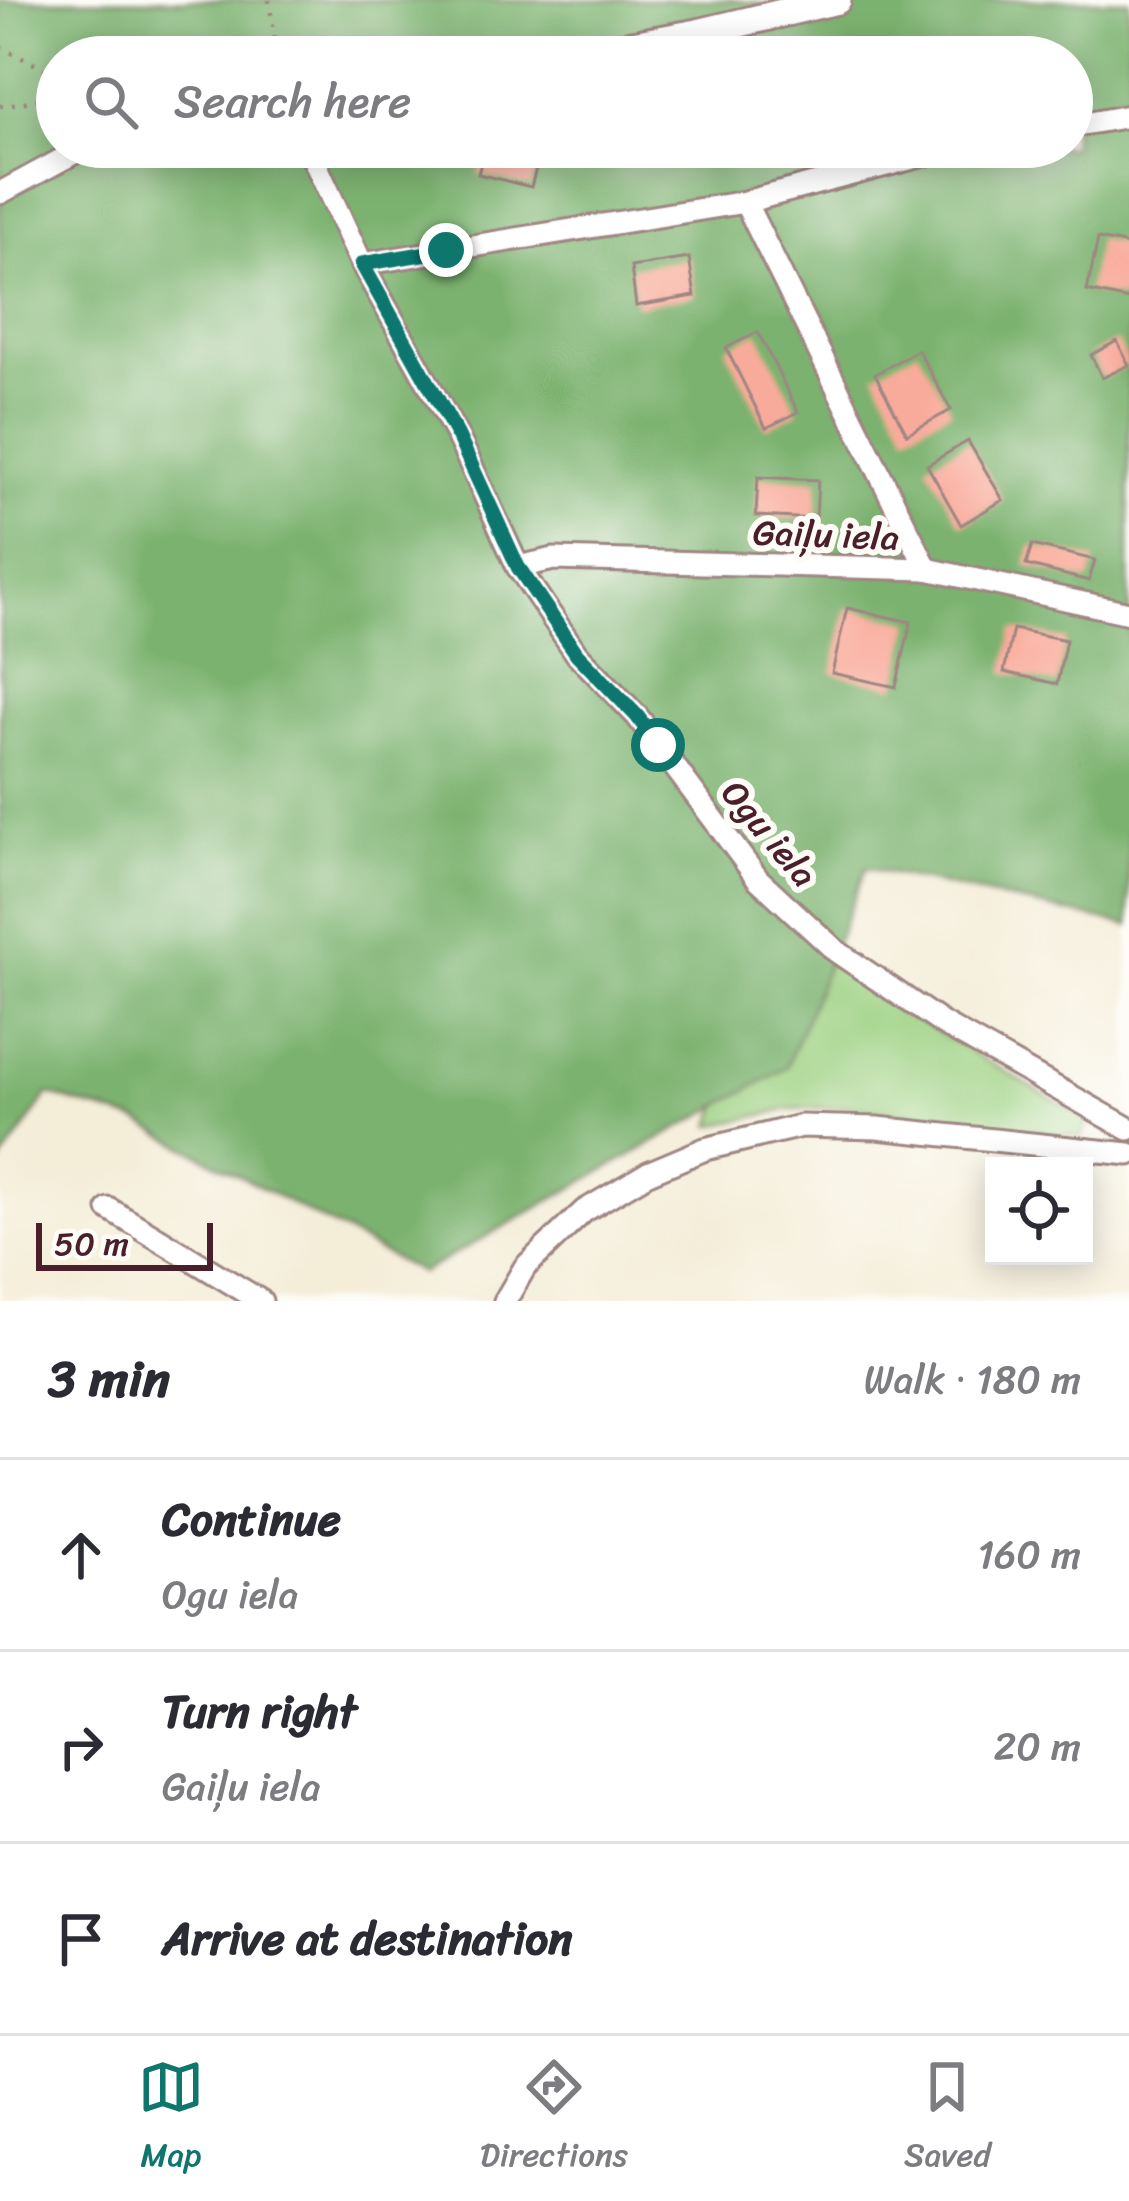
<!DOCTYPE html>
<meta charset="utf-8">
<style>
body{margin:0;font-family:Sriracha,sans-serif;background:#f2f2f3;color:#2b2b33}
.controls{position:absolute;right:36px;bottom:36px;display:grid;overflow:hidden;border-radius:0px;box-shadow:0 6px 30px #0003}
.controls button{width:108px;height:108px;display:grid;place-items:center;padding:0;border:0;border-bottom:3px solid #e1e1e2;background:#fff;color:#2b2b33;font:60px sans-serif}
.scale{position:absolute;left:36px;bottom:30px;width:177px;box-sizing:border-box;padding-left:12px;border:6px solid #4a1f2b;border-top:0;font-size:33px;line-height:42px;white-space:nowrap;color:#4a1f2b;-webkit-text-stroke:9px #fdfcf7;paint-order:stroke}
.stop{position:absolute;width:36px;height:36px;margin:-27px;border:9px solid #0f766e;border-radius:50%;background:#fff}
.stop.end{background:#0f766e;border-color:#fff;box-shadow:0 3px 12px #0008}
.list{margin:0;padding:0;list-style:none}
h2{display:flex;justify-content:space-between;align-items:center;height:156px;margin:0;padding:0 48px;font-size:51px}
h2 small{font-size:39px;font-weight:400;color:#7c7c81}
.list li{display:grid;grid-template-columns:78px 1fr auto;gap:36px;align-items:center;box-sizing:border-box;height:192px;padding:0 48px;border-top:3px solid #e1e1e2}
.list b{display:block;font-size:45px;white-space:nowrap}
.list p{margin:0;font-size:39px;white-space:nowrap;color:#7c7c81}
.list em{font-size:39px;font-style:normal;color:#7c7c81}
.icon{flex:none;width:66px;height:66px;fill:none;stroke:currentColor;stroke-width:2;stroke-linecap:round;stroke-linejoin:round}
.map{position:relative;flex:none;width:1129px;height:1301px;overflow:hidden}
.search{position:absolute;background:#fff;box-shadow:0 6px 30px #0003;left:36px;right:36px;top:36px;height:132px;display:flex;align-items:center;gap:30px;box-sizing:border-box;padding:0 42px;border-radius:66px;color:#7c7c81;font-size:45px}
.sheet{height:732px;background:#fff}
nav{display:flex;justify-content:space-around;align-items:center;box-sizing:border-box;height:168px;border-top:3px solid #e1e1e2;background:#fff;font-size:33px;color:#7c7c81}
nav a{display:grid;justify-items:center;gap:6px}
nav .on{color:#0f766e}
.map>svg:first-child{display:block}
</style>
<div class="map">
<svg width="1129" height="1301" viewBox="0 0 1129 1301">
<rect width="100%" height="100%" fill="#fdfcf7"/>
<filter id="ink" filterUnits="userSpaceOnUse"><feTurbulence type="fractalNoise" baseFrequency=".00833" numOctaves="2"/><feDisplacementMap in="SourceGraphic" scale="24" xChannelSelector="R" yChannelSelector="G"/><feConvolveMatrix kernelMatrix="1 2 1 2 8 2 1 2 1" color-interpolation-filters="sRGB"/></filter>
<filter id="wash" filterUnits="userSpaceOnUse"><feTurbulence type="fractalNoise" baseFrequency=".004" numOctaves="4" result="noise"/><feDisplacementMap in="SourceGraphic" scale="48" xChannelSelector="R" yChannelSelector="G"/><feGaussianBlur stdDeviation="2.7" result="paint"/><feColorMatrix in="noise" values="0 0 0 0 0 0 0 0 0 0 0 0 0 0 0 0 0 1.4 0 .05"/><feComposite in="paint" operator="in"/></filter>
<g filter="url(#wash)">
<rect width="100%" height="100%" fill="#f4edd8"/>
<polygon fill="#9bd081" stroke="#727856" stroke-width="3" points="777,921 861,987 1088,1120 1082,1137 849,1107 790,1109 712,1126"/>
<path fill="#7cb26f" stroke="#63684d" stroke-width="3" fill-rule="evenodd" d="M 0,0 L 730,0 L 813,11 L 817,0 L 1129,0 L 1129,926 L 866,868 L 786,1068 L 421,1273 L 137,1121 L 48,1094 L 0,1164 ZM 57,57 L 1072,57 L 1072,147 L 57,147 Z"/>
<g id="blocks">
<g fill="#f9ab9b">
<polygon points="485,147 512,147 540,154 531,187 478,174"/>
<polygon points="1098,239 1129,245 1129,300 1087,291"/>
<polygon points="689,258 695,296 636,306 631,267"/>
<polygon points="758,332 798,412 766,428 726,348"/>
<polygon points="1117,341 1129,365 1102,378 1091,355"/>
<polygon points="918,350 951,410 907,434 875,374"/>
<polygon points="968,441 1003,500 961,525 927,465"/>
<polygon points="758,477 818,480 816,519 756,516"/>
<polygon points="1032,545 1095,560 1089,581 1026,565"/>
<polygon points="847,608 911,622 896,687 832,673"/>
<polygon points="1013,629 1066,640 1057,684 1004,672"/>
</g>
</g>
</g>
<g filter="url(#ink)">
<use href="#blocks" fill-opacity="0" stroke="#9f8682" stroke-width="3"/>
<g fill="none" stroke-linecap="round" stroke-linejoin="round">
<defs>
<g id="minor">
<polyline points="1072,126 1129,116"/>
<polyline points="308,147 362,264 458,437 518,567 577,654 637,716 758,879 836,951 943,1024 1129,1129"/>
<polyline points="0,193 85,147"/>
<polyline points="745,202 927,569"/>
<polyline points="362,264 745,202 955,147"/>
<polyline points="518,567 554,559 927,569 1129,613"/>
<polyline points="109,1209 261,1301"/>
<polyline points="505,1301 525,1267 584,1211 648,1173 705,1149 801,1126 877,1128 1129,1154"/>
</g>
<polyline id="tertiary" points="566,57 698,33 837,0"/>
</defs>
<use href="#minor" stroke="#9f8682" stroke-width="27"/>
<use href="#tertiary" stroke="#9f8682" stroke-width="33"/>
<g stroke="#9f8682" stroke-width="4.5" stroke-dasharray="3 9" stroke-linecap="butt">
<polyline points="269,0 278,57"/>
<polyline points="0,47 57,75"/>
<polyline points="0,106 57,97"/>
</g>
<use href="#minor" stroke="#fff" stroke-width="21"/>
<use href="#tertiary" stroke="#fff" stroke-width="27"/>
</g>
</g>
<g fill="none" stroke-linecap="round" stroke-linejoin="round" filter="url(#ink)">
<polyline stroke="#0f766e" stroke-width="15" points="446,250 362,264 458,436 518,567 577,654 637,716 658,745"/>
</g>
<g text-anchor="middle" stroke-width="12" stroke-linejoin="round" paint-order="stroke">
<g font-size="36" fill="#4a1f2b" stroke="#fdfcf7">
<text transform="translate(826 534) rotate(2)" y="13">Gaiļu iela</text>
<text transform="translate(770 833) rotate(50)" y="13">Ogu iela</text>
</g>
</g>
</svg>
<div class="controls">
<button><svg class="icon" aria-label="locate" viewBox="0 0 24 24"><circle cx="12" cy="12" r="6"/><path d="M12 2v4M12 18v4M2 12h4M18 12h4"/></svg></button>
</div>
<div class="scale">50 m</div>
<div class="stop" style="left:658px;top:745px"></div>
<div class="stop end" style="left:446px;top:250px"></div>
<div class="search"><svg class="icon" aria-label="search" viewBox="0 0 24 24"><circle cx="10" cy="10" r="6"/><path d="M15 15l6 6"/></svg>Search here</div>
</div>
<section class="sheet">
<h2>3 min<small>Walk · 180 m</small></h2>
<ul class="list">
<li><svg class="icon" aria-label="ahead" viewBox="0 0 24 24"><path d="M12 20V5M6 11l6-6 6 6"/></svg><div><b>Continue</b><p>Ogu iela</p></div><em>160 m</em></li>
<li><svg class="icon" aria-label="right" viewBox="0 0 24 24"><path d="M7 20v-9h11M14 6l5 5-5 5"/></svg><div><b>Turn right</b><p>Gaiļu iela</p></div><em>20 m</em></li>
<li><svg class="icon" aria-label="arrive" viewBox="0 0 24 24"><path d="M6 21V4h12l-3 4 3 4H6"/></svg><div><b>Arrive at destination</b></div></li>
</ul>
</section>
<nav>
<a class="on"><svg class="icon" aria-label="map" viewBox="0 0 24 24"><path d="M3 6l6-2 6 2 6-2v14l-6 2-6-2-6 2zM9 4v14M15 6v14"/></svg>Map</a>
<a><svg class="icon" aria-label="directions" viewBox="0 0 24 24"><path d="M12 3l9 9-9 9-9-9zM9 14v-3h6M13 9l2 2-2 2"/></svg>Directions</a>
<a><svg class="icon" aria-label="saved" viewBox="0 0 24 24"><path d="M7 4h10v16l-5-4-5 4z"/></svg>Saved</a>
</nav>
